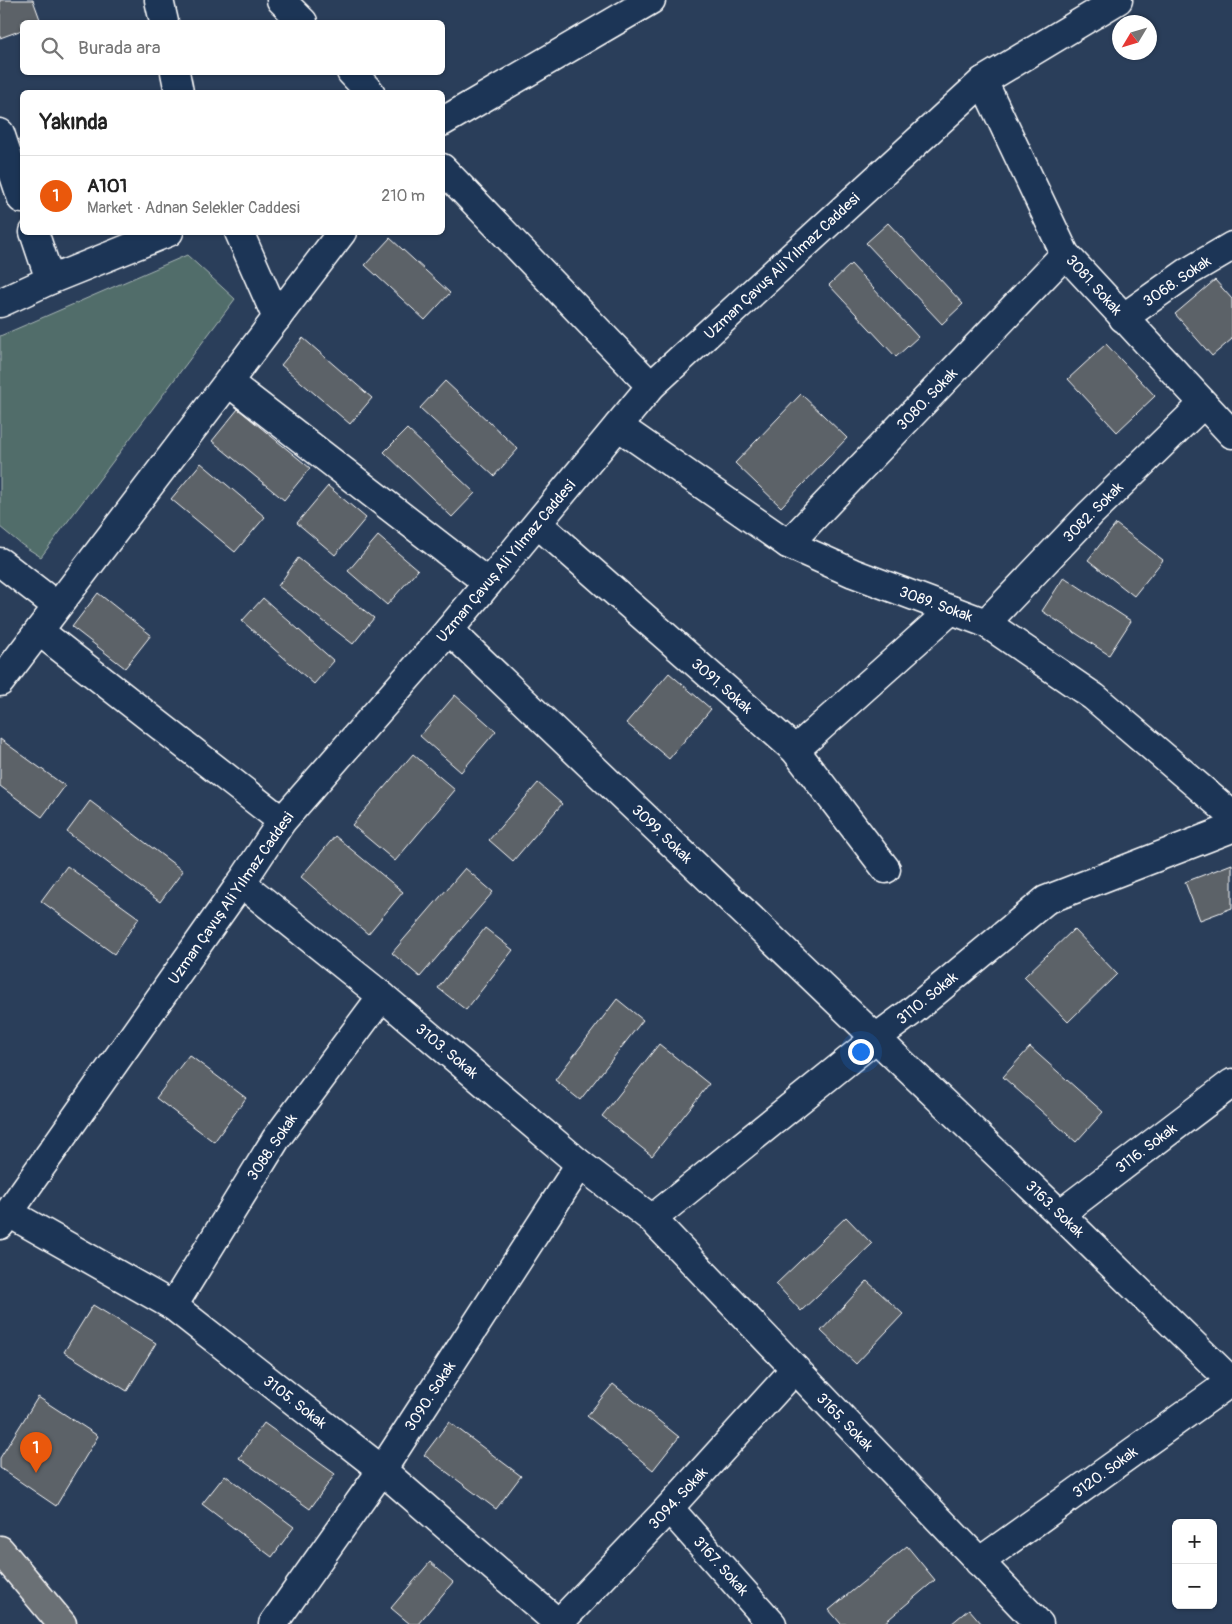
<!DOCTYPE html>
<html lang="tr">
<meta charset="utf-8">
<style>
body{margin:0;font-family:Pangolin,sans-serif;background:#f6f6f6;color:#222}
.controls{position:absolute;right:15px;bottom:15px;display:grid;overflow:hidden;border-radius:8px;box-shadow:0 1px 4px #0004}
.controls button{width:45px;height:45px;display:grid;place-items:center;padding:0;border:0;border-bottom:1px solid #e0e0e0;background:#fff;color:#222;font:25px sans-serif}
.compass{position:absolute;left:1112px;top:15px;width:45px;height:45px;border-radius:50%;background:#fff;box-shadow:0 1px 4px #0004;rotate:232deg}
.you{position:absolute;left:860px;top:1051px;width:18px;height:18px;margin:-12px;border:4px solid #fff;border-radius:50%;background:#1a73e8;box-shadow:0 0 0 8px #1a73e833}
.badge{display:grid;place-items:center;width:32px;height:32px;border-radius:50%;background:#ea580c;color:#fff;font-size:16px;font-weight:700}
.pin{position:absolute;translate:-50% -41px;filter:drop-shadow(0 1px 2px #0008)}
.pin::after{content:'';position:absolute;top:26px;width:18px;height:15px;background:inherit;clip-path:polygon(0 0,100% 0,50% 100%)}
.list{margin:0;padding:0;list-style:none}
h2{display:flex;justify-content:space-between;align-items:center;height:65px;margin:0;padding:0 20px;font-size:21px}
h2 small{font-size:16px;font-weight:400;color:#767676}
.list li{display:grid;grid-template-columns:32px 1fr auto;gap:15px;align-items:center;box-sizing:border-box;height:80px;padding:0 20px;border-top:1px solid #e0e0e0}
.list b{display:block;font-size:19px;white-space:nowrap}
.list p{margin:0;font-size:16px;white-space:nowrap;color:#767676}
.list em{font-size:16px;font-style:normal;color:#767676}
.icon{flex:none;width:28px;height:28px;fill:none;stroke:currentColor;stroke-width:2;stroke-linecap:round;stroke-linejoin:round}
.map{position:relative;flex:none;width:1232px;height:1624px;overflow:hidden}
.search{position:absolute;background:#fff;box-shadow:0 1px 4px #0004;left:20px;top:20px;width:425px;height:55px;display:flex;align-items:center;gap:12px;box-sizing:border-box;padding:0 18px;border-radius:8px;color:#767676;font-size:19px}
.panel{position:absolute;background:#fff;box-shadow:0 1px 4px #0004;left:20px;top:90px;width:425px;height:145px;border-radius:8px}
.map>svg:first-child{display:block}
</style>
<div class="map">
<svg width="1232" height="1624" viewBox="0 0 1232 1624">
<rect width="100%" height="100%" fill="#2a3e5a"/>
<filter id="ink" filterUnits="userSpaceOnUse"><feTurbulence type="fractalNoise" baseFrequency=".02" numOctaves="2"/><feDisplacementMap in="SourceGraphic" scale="10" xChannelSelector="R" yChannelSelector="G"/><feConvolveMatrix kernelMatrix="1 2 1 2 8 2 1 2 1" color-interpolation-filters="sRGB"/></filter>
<g filter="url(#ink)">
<polygon fill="#516d6b" stroke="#a8b6b5" points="187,255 235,299 41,557 22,545 0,527 0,336"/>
<g fill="#5c6268" stroke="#fff">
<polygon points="0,0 33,0 41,22 22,22 22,30 0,38"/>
<polygon points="888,223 963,304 942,324 866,243"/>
<polygon points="390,238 450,293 425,320 365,265"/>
<polygon points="851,264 918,337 896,357 829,285"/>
<polygon points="1215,280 1232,299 1232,339 1212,356 1175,314"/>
<polygon points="303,338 372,398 350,424 281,365"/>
<polygon points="1106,344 1155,396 1117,432 1068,379"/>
<polygon points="445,381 518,449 494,476 420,408"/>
<polygon points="801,394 847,438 781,507 735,463"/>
<polygon points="238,409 310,468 284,500 212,441"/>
<polygon points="407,429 475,493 452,517 384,452"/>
<polygon points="201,463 265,517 235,552 171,499"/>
<polygon points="328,486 366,518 335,555 297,523"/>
<polygon points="1116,524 1163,560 1134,596 1088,560"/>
<polygon points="378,536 418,570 387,605 348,571"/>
<polygon points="298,558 374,618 353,644 278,586"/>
<polygon points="1064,577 1131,621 1109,655 1042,611"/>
<polygon points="98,593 151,635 125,668 72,627"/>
<polygon points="263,598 334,661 314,684 242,621"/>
<polygon points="669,673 711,709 669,759 626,723"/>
<polygon points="455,695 496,731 461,772 420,736"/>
<polygon points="0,739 65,786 42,817 0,786"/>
<polygon points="413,754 455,790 395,861 352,825"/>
<polygon points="538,783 562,804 513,861 489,840"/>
<polygon points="90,801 183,871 160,902 67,832"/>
<polygon points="335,836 403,892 368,934 301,877"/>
<polygon points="1232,864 1232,908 1200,920 1185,882"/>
<polygon points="67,866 139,918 114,954 41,901"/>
<polygon points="465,868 493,892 420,977 392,953"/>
<polygon points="485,928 513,950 466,1010 438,988"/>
<polygon points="1074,929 1117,974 1068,1022 1024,977"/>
<polygon points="617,999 643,1020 580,1100 555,1080"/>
<polygon points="659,1044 709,1084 652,1156 602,1116"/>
<polygon points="1030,1047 1103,1112 1076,1142 1003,1077"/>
<polygon points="189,1055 246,1098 214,1142 156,1098"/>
<polygon points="846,1217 872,1244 801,1311 776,1284"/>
<polygon points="867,1281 903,1314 856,1364 821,1331"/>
<polygon points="93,1305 156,1343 127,1391 64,1352"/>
<polygon points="613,1384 679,1437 653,1470 587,1416"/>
<polygon points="38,1397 98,1436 56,1506 0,1468 0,1458"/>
<polygon points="449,1422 521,1476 496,1509 424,1455"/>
<polygon points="264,1423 335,1474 310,1509 239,1458"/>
<polygon points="225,1475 294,1527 272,1557 202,1504"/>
<polygon points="907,1546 935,1580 883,1624 841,1624 829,1610"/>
<polygon points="430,1562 453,1582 418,1624 410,1624 391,1608"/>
<polygon points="969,1609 982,1624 951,1624"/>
</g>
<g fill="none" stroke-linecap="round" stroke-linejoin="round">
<defs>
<g id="minor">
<polyline points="159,0 164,22"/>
<polyline points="281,0 303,22"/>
<polyline points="175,72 179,92"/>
<polyline points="351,72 370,92"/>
<polyline points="983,81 1065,254 1232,434"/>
<polyline points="442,122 651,0"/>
<polyline points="0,133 22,199"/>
<polyline points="442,168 651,386"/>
<polyline points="34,232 50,280"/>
<polyline points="239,232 277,318"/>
<polyline points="0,303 50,280 169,232"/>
<polyline points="1123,318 1188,272 1232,246"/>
<polyline points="228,382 488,583"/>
<polyline points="618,426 788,544 853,573 986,623 1094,697 1232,815"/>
<polyline points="538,524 795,750 886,869"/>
<polyline points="788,544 1065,254"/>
<polyline points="0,562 57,606"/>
<polyline points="986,623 1090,514 1203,404"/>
<polyline points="449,630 1060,1214 1232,1382"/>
<polyline points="39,631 282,821"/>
<polyline points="0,682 342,232"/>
<polyline points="795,750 951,610"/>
<polyline points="241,883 382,996 580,1164 652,1219 1039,1624"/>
<polyline points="9,1213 173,1306 382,1470 558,1623"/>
<polyline points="1060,1214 1232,1083"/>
<polyline points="652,1219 876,1038 911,1012 1046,900 1232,828"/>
<polyline points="173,1306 276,1139 382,996"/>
<polyline points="669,1508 772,1624"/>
<polyline points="979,1562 1232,1381"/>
<polyline points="273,1624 382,1470 580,1164"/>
<polyline points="558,1624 669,1508 795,1369"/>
</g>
<polyline id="tertiary" points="0,1225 241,883 282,821 449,630 651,386 983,81 1118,0"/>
<polyline id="primary" points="0,1550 62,1624"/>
</defs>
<use href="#minor" stroke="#fff" stroke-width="31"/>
<use href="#tertiary" stroke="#fff" stroke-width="31"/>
<use href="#primary" stroke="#fff" stroke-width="31"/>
<use href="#minor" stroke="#1d3557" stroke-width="28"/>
<use href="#tertiary" stroke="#1d3557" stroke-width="28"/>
<use href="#primary" stroke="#6b6f75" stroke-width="28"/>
</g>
</g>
<g text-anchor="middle" stroke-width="4" stroke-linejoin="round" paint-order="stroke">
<g font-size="15" fill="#fff" stroke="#1d3557">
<text transform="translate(782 266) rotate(-43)" y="5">Uzman Çavuş Ali Yılmaz Caddesi</text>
<text transform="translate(1177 281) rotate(-34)" y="5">3068. Sokak</text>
<text transform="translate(1094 285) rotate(48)" y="5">3081. Sokak</text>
<text transform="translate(927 399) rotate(-46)" y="5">3080. Sokak</text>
<text transform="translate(1093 512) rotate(-45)" y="5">3082. Sokak</text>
<text transform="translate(506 561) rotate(-50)" y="5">Uzman Çavuş Ali Yılmaz Caddesi</text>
<text transform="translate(936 604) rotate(20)" y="5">3089. Sokak</text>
<text transform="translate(722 686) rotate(41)" y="5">3091. Sokak</text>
<text transform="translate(662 834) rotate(44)" y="5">3099. Sokak</text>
<text transform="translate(231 898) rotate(-55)" y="5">Uzman Çavuş Ali Yılmaz Caddesi</text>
<text transform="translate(927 998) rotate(-39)" y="5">3110. Sokak</text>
<text transform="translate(447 1051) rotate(40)" y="5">3103. Sokak</text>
<text transform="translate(272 1147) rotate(-56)" y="5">3088. Sokak</text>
<text transform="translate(1146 1148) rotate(-37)" y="5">3116. Sokak</text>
<text transform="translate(1055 1209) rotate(44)" y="5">3163. Sokak</text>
<text transform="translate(430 1396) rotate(-57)" y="5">3090. Sokak</text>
<text transform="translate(295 1402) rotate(38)" y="5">3105. Sokak</text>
<text transform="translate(845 1422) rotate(46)" y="5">3165. Sokak</text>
<text transform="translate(1105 1472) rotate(-36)" y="5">3120. Sokak</text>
<text transform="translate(678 1498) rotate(-47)" y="5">3094. Sokak</text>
<text transform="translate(721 1566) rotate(48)" y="5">3167. Sokak</text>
</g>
</g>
</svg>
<div class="controls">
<button>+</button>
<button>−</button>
</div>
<svg class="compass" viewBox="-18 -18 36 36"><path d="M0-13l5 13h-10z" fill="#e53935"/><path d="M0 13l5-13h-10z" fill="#767676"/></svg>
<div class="you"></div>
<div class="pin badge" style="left:36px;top:1473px">1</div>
<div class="search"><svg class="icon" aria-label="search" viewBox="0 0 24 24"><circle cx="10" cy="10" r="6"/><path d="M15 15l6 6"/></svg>Burada ara</div>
<section class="panel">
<h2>Yakında<small></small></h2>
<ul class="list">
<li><span class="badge">1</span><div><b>A101</b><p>Market · Adnan Selekler Caddesi</p></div><em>210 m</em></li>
</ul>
</section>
</div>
